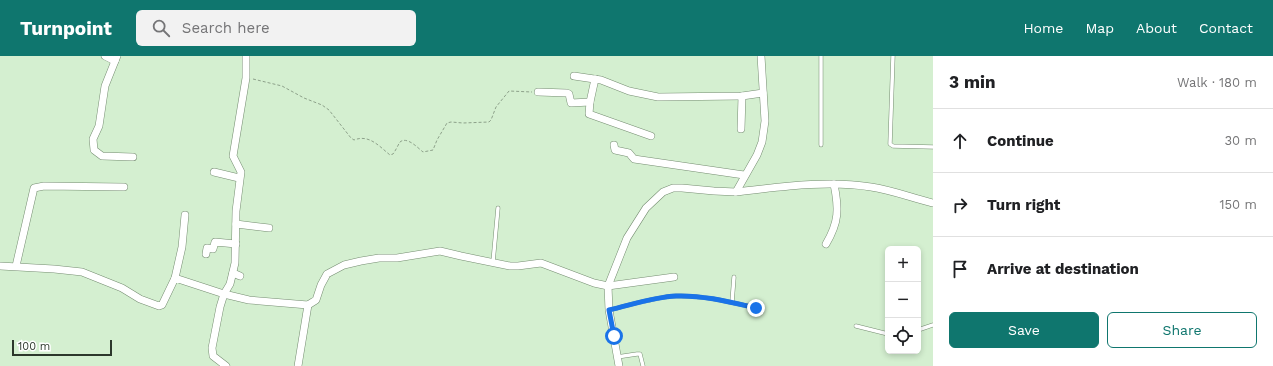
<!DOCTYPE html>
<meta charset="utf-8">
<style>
body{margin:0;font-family:"Work Sans",sans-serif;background:#f2f2f2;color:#202124}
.controls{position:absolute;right:12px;bottom:12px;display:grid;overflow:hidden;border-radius:6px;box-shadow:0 2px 6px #0003}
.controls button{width:36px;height:36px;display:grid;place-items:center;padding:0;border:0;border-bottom:1px solid #e0e0e0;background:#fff;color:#202124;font:20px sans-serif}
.scale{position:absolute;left:12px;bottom:10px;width:100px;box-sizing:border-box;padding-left:4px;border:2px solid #2c372b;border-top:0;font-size:11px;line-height:14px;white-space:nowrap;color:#2c372b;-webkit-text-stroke:3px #fff;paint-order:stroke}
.stop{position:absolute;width:12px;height:12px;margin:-9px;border:3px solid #1a73e8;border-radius:50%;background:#fff}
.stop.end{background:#1a73e8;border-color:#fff;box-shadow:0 1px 4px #0008}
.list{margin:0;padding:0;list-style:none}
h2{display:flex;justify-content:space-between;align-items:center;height:52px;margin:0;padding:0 16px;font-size:17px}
h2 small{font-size:13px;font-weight:400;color:#757577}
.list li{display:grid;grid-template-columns:26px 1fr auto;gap:12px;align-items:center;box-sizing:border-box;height:64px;padding:0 16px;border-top:1px solid #e0e0e0}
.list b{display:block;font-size:15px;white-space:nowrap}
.list em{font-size:13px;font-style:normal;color:#757577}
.actions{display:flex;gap:8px;padding:12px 16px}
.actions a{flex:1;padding:9px 0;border:1px solid #0f766e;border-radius:6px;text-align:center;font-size:14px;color:#0f766e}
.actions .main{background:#0f766e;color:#fff}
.icon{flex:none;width:22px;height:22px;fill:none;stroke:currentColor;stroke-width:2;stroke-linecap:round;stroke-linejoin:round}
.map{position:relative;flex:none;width:933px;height:310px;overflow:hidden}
header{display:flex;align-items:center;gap:24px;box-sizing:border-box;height:56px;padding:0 20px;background:#0f766e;color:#fff}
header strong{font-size:19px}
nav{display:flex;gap:22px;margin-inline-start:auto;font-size:14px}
.search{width:280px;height:36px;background:#f2f2f2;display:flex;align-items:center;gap:10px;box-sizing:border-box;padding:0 14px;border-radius:6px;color:#757577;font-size:15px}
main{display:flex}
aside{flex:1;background:#fff}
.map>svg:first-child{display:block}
</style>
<header>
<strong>Turnpoint</strong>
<div class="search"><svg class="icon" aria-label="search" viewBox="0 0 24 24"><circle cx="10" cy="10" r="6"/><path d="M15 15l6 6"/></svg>Search here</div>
<nav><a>Home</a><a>Map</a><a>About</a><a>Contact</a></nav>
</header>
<main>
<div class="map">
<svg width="933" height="310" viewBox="0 0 933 310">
<rect width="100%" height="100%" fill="#d4efd0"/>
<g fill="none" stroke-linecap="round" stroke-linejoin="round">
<defs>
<g id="lane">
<polyline points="893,0 890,88 893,90 933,91"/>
<polyline points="821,89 821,0"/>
<polyline points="493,206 498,152"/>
<polyline points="732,246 734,221"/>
<path d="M 609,254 C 631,249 654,241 676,240 C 703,239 730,246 756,252"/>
<polyline points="856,270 888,278"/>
<polyline points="918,274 933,269"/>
<polyline points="617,301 637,298 640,298 643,310"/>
</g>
<g id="street">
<polyline points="105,0 115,5"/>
<polyline points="117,0 105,30 99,70 93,83 94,94 102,100 133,101"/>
<polyline points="574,20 601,24 629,35 658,41 742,40 763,37"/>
<polyline points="595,23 590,46 589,58 651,80"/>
<polyline points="538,36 567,37 569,38 571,47 590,46"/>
<polyline points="741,73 742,40"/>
<polyline points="614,89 615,94 629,97 634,103 744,119"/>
<polyline points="214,116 239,122"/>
<path d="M 736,136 C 780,131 826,124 871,131 C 892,134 912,142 933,147"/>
<polyline points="236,168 269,172"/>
<path d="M 826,188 C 839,166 839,153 834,128"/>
<polyline points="206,198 207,192 213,193 215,186 236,188"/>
<polyline points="0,210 54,213 82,216 122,232 140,243 159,250 162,249 175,222 224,238 249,244 308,249 316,244 321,229 327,218 344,209 361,205 379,202 397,202 440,195 461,200 510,210 518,210 541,207 594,227 608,230 674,221"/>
<polyline points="16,210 34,132 44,130 124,131"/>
<polyline points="233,217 240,220"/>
<polyline points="175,222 182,191 185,159"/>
<polyline points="226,310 213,300 212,292 220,251 224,238 230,228 235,207 236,155 241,116 233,100 246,22 246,0"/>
<polyline points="298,310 308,249"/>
<polyline points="619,310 609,254 608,230 627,182 646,152 663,136 673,132 682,132 714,135 736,136 757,99 762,86 765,65 761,0"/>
</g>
</defs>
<use href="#lane" stroke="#758d71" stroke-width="4.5"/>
<use href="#street" stroke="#758d71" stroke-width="8"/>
<path stroke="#8da18a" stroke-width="1" stroke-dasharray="3 2" stroke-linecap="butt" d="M 253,23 L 282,30 L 304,42 L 322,49 L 329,54 L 351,82 L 354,84 C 369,78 379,90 390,99 L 393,98 C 396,94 398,89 400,86 C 407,80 418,92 423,96 L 433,94 L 437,84 L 447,67 L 451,66 L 463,67 L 489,66 L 491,64 L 496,51 L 509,35 L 532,36"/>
<use href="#lane" stroke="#fff" stroke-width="3.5"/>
<use href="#street" stroke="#fff" stroke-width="7"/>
</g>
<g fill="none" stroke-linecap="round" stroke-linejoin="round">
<path stroke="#1a73e8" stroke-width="5" d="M 614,280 L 609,254 C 631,249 654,241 676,240 C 703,239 730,246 756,252"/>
</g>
</svg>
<div class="controls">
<button>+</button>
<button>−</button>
<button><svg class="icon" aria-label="locate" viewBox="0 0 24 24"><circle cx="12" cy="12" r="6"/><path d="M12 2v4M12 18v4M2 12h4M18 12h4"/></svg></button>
</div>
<div class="scale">100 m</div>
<div class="stop" style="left:614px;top:280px"></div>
<div class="stop end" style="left:756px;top:252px"></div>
</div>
<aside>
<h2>3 min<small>Walk · 180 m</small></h2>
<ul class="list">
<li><svg class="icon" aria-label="ahead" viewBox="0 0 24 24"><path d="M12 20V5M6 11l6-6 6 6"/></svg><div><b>Continue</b></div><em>30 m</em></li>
<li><svg class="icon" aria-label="right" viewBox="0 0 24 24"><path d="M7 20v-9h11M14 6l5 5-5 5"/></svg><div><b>Turn right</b></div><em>150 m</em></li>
<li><svg class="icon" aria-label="arrive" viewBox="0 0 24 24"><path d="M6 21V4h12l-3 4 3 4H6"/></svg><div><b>Arrive at destination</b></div></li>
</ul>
<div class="actions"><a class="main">Save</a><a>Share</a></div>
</aside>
</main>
